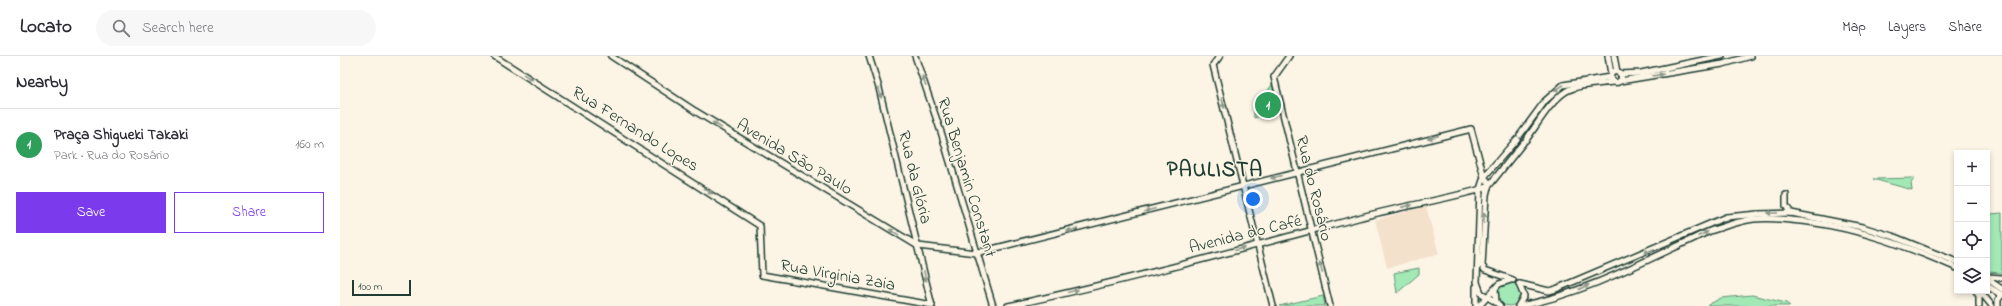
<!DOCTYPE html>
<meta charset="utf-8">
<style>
body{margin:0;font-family:"Indie Flower",sans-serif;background:#f7f7f7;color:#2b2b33}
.controls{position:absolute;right:12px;bottom:12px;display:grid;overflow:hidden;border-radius:0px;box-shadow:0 2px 6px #0003}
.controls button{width:36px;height:36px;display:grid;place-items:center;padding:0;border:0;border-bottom:1px solid #e1e1e2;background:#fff;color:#2b2b33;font:20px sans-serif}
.scale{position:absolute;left:12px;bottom:10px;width:59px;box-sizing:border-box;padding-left:4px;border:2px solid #1f3d34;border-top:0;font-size:11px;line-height:14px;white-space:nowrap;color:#1f3d34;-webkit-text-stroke:3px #fcf5e5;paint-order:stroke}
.you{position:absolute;left:913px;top:143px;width:14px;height:14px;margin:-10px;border:3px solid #fff;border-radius:50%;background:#1a73e8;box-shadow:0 0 0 6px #1a73e833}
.badge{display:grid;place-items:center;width:26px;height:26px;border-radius:50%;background:#7c3aed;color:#fff;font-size:13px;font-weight:700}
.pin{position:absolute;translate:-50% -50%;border:2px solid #fff;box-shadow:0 1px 4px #0006}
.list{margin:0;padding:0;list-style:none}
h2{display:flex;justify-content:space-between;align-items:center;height:52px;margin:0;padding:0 16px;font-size:17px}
h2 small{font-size:13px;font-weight:400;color:#7c7c81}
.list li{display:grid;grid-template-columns:26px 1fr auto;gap:12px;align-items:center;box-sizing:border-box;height:72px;padding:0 16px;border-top:1px solid #e1e1e2}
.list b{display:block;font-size:15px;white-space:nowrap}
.list p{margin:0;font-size:13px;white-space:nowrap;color:#7c7c81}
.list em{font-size:13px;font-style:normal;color:#7c7c81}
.actions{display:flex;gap:8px;padding:12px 16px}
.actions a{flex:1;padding:9px 0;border:1px solid #7c3aed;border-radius:0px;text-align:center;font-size:14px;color:#7c3aed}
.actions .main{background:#7c3aed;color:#fff}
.icon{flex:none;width:22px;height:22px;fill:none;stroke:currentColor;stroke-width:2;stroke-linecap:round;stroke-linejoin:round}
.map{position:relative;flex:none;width:1662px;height:250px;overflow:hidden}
header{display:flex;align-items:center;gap:24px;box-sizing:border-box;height:56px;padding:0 20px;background:#fff;border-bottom:1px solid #e1e1e2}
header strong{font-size:19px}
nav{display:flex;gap:22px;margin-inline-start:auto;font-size:14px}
.search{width:280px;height:36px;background:#f7f7f7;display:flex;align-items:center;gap:10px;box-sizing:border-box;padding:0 14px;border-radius:22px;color:#7c7c81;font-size:15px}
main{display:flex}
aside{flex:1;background:#fff}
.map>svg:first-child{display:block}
</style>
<header>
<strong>Locato</strong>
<div class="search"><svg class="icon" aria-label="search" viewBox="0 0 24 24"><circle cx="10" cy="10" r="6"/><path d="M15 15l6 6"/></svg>Search here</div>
<nav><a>Map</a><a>Layers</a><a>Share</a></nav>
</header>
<main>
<aside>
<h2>Nearby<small></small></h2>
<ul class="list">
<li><span class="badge" style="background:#2e9e5b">1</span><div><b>Praça Shigueki Takaki</b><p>Park · Rua do Rosário</p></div><em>160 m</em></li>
</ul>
<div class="actions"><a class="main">Save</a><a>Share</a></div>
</aside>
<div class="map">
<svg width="1662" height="250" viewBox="0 0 1662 250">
<rect width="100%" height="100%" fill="#fcf5e5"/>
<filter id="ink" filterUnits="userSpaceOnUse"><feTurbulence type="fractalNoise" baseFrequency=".025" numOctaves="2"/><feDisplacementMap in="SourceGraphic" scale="8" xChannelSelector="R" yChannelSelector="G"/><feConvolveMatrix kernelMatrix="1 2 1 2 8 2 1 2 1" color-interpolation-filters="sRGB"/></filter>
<g filter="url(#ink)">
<polygon fill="#f4e1cc" points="1086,150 1099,198 1047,212 1035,164"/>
<g fill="#a3e9b6" stroke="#619375">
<polygon points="933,27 939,54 914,62 914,56"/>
<polygon points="1575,122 1571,127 1572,134 1533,123"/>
<polygon points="1647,155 1650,158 1662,157 1662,217 1647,216"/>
<polygon points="1079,212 1079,218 1057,237 1054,217"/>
<circle cx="1169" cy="238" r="12"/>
<polygon points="1412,239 1446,247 1450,250 1366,250 1381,242"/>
<polygon points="983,240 985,250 939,250"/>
</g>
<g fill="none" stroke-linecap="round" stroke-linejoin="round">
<defs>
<g id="secondary">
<polyline points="154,0 420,170 422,219 592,249"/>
<polyline points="271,0 355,55 578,190 636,197 1131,73 1144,121 1150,128"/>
<polyline points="529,0 539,32 592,250"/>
<polyline points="575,0 602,79 653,250"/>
<polyline points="880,0 873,9 933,250"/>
<polyline points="949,0 934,21 990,250"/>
<polyline points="1268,0 1271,18"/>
<polyline points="1274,0 1277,16"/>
<circle cx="1276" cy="21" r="5.5"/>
<polyline points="1280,18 1301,17 1382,0"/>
<polyline points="1280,25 1383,8 1411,0"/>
<polyline points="1180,79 1205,45 1223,29 1270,21"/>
<path d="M 1186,84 C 1197,69 1209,47 1225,36 C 1237,28 1259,28 1273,26"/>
<polyline points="1446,139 1446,150 1451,157"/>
<polyline points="1647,221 1662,222"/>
<polyline points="1647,223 1662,233"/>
<polyline points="1173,224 1145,214 1142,210 1146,139 1148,131 1183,87"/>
<polyline points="1180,228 1209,235 1216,233 1386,161 1418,158 1451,157 1522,171 1552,180 1617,206"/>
<polyline points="1647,230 1662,239"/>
<polyline points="1155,233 1156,246 1160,250"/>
<polyline points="1636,235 1639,240 1639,250"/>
<polyline points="1640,235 1652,250"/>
<polyline points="1156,246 1141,237 1137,226 1140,133 1144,121 1177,83"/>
<path d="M 668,250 C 786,225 902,193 1018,162 C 1061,150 1106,144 1148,131"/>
<polyline points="1136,250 1136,231"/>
<polyline points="1139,250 1159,228 1171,224"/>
<polyline points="1178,250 1184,240 1179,228"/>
<path d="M 1180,250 C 1245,238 1310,202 1370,175 C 1385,170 1399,165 1414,163 C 1433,161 1451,164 1469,166 C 1521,173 1569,191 1617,212"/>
<polyline points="1658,250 1658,244 1662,238"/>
</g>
</defs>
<use href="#secondary" stroke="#1f3d34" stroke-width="8"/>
<use href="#secondary" stroke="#fcf5e5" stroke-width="5"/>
</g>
<defs><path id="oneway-solid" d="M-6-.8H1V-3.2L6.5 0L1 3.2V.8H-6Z"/></defs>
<g fill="#8e998c">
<use href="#oneway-solid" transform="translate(1318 19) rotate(-9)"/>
<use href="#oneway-solid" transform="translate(188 21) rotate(32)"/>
<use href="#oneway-solid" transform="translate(584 25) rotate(-109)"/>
<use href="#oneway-solid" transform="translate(1219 32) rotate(147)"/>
<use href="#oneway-solid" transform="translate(540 37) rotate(76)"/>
<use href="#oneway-solid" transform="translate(883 47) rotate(76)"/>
<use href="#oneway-solid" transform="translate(377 69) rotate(-148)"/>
<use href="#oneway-solid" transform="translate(1093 81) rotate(167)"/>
<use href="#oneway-solid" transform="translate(936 121) rotate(165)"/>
<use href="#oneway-solid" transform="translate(368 135) rotate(33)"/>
<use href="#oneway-solid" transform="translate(1067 150) rotate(-13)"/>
<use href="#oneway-solid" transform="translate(810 154) rotate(165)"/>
<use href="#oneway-solid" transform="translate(1432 157) rotate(179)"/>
<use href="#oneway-solid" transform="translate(1144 162) rotate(-86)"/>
<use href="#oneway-solid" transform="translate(732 174) rotate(166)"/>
<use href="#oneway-solid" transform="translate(554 176) rotate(-149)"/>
<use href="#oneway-solid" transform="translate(1363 178) rotate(-24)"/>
<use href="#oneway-solid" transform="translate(900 193) rotate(-14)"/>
<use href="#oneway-solid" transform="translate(1309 195) rotate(157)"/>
<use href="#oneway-solid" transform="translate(981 212) rotate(-105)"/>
<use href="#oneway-solid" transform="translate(585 220) rotate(77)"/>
<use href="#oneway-solid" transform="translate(1244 231) rotate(-24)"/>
<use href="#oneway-solid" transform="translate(733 235) rotate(-14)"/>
</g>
</g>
<g text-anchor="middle" stroke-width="3" stroke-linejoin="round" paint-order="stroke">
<g font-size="17" fill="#1f3d34" stroke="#fcf5e5">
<text transform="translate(296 72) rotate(32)" y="6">Rua Fernando Lopes</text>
<text transform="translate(455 100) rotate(31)" y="6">Avenida São Paulo</text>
<text transform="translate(576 121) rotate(76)" y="6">Rua da Glória</text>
<text transform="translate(628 121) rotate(73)" y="6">Rua Benjamin Constant</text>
<text transform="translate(975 132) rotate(76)" y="6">Rua do Rosário</text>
<text transform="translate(905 177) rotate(-14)" y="6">Avenida do Café</text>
<text transform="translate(498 218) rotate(10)" y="6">Rua Virginia Zaia</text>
</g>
<g font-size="21" font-weight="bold" letter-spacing="1" fill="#1f3d34" stroke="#fcf5e5">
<text x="875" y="120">PAULISTA</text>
</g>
</g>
</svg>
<div class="controls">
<button>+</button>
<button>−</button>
<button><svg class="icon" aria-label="locate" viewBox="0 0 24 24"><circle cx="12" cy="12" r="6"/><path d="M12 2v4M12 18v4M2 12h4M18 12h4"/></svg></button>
<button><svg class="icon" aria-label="layers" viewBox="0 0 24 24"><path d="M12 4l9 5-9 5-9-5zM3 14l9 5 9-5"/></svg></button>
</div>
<div class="scale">100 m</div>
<div class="you"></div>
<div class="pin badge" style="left:928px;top:49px;background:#2e9e5b">1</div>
</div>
</main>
